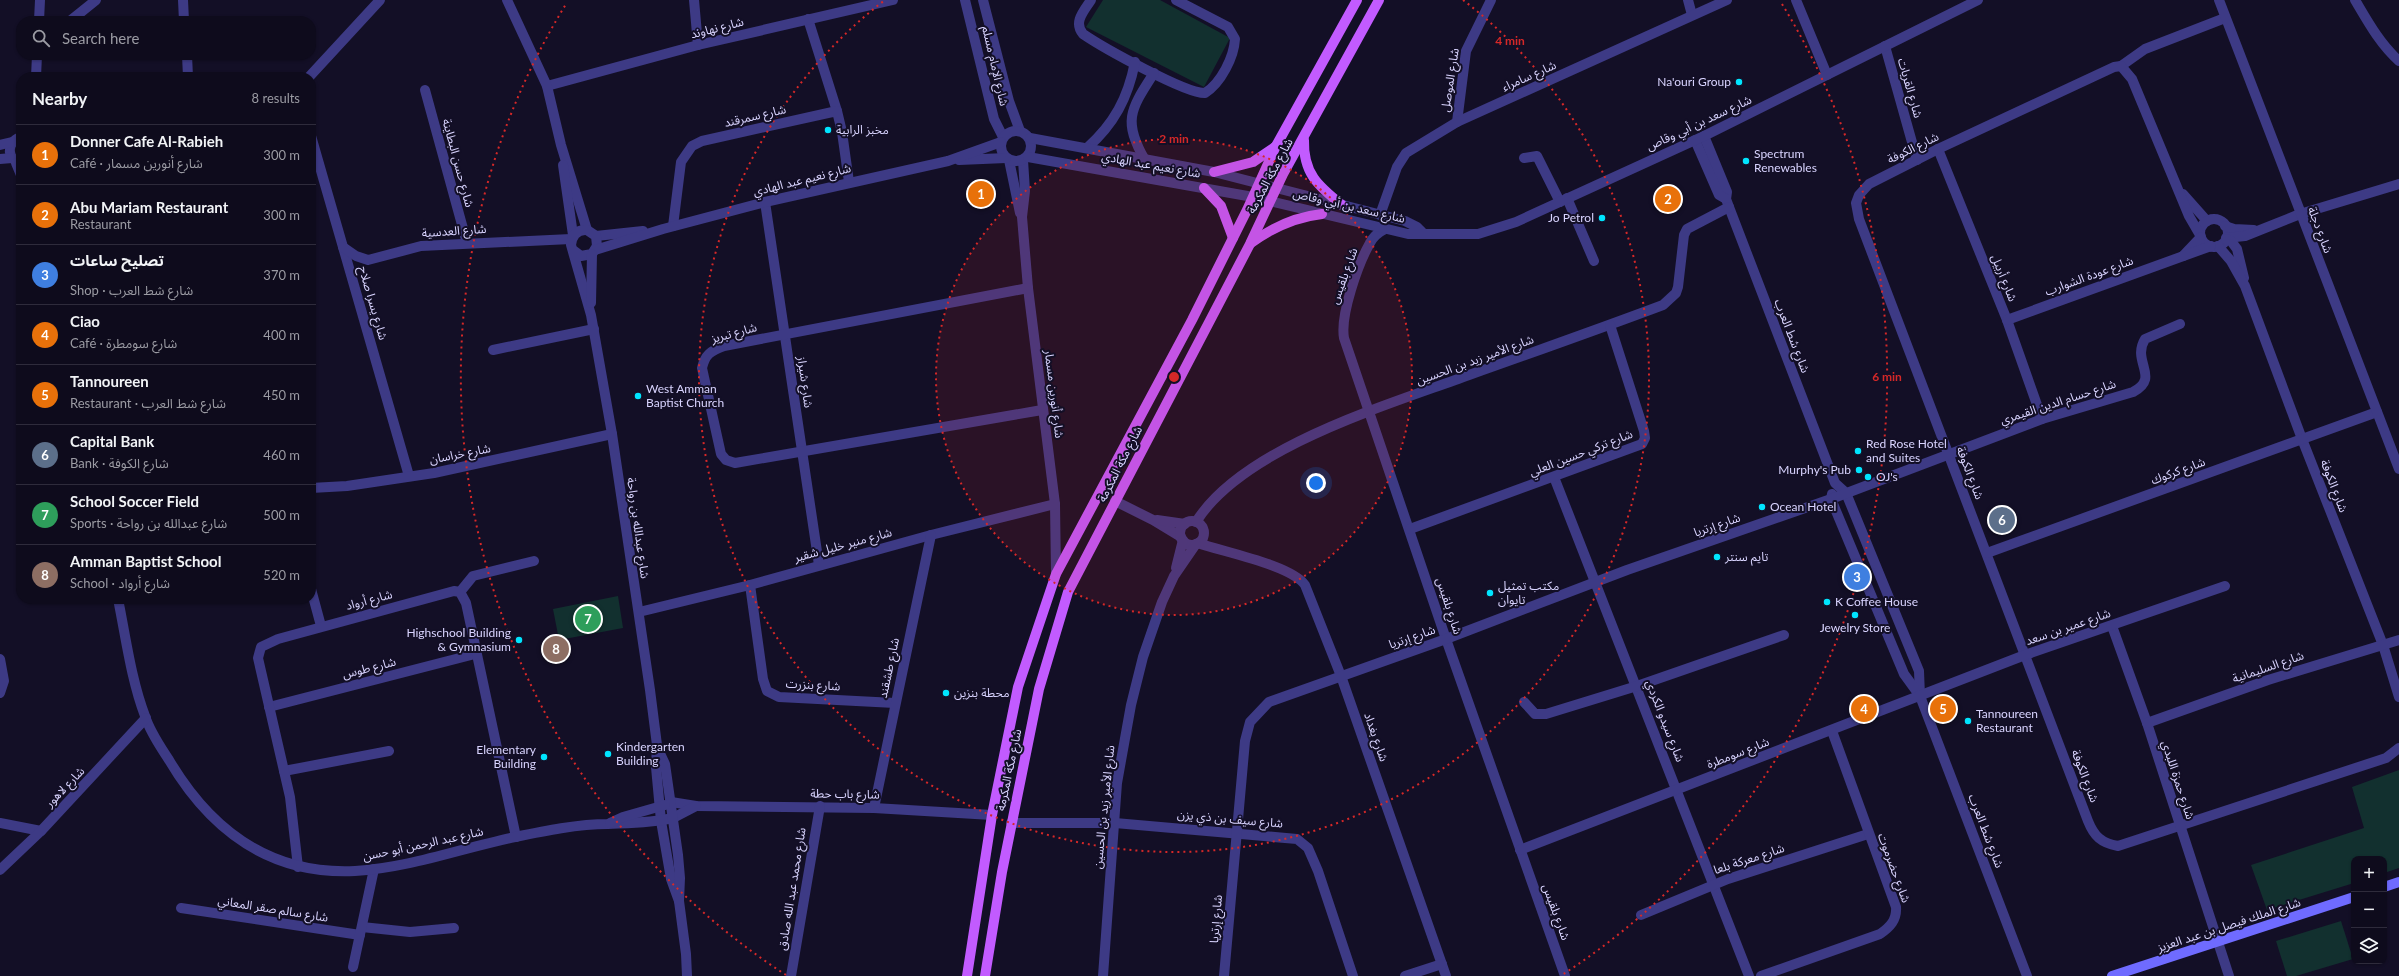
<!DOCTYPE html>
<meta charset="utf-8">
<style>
body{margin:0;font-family:Lato,"Noto Sans Arabic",sans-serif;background:#171425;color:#f1f3f6}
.controls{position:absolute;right:12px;bottom:12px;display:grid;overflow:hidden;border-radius:8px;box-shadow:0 1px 3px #0004}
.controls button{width:36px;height:36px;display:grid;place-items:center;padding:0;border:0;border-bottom:1px solid #2e2b3b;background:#0e0b1c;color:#f1f3f6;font:20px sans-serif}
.you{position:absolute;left:1316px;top:483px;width:14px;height:14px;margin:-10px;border:3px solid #fff;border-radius:50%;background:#1a73e8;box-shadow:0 0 0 6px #1a73e833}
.badge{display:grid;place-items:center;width:26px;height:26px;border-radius:50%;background:#0b8043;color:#fff;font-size:13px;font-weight:700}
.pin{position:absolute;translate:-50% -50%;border:2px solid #fff;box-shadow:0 1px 4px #0006}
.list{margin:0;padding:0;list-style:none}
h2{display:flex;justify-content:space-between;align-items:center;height:52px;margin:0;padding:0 16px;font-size:17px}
h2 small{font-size:13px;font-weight:400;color:#9b9ba3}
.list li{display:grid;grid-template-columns:26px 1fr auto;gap:12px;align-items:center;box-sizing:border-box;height:60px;padding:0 16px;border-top:1px solid #2e2b3b}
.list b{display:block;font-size:15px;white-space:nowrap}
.list p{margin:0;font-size:13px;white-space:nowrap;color:#9b9ba3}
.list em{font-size:13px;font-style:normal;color:#9b9ba3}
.icon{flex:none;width:22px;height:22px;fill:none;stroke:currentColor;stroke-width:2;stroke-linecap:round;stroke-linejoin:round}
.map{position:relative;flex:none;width:2399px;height:976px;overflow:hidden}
.search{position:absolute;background:#0e0b1c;box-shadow:0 1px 3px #0004;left:16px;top:16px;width:300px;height:44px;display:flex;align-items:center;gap:10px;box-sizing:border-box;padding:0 14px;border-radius:16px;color:#9b9ba3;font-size:15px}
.panel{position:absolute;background:#0e0b1c;box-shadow:0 1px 3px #0004;left:16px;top:72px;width:300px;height:532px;border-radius:16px}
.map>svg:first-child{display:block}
</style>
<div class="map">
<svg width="2399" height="976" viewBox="0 0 2399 976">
<rect width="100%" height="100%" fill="#130f26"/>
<g fill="#12302f">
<polygon points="1103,0 1160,0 1230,38 1204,87 1086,27"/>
<polygon points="618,596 623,628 559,640 553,609"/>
<polygon points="2399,770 2399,868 2384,873 2384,859 2354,859 2354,883 2267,910 2251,865 2364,828 2352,787"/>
<polygon points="2341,921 2353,959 2296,976 2287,976 2276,941"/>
</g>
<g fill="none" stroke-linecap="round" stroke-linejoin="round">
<g stroke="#3d3a85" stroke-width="10">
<polyline points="183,0 184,21"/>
<polyline points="694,0 698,45"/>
<path d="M 1091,0 C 1084,11 1073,22 1083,34 C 1102,47 1186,94 1205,93 C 1221,83 1234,57 1235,39 L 1228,27 L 1176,0"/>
<polyline points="1688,0 1692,15"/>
<polyline points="1796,0 1827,75"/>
<path d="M 2355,0 C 2368,22 2380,44 2399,61"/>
<polyline points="808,19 837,111"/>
<polyline points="70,21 96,0"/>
<polyline points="1885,46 1917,160"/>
<polyline points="187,55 188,77"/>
<polyline points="2121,66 2145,49 2225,18"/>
<polyline points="309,77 380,0"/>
<polyline points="547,86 698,45 893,0"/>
<polyline points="425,90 467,243"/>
<polyline points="1457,122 1466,51 1491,0"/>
<polyline points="311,136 409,476"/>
<polyline points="1704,136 1727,192 1726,199 1729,207 1835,483 1846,493 1919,671 1920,696"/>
<polyline points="1695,140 1719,195 1726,199"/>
<path d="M 1087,148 C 1114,124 1128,98 1135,62"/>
<polyline points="1938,149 2007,320 2042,419"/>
<polyline points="1524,158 1537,156 1560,202"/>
<polyline points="1009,160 1020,213"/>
<polyline points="1023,160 1025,191 1022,217 1028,288 1055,504 1056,574"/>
<path d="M 1145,160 C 1122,120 1131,109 1154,73"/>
<polyline points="2183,194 2207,221"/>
<polyline points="1567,198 1594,261"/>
<polyline points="765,202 819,565"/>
<polyline points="1380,215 1397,167 1406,153 1457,122 1727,0"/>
<circle cx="2214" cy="233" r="14"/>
<polyline points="673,226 681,162 692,146 702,141 837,111 842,132 849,182"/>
<polyline points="2225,226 2234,229 2254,230"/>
<path d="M 1385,229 C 1379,232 1373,237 1370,243 C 1358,264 1340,315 1344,338 L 1446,639 L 1565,976"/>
<path d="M 2200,235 L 2189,216 L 2132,79 L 2121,66 L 2114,67 L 1938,149 L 1869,184 L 1859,195 L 1856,203 L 1859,219 L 2088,821 C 2094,836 2101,843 2118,846 L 2386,758 L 2399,748"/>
<polyline points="2226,238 2245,236 2300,214 2399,184"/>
<polyline points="2226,239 2231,241 2237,249 2244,278"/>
<polyline points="2218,246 2231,261 2245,286 2302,439 2383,645 2399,697"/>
<polyline points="343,247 356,256 368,260 421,246 571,239"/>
<polyline points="2183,256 2201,237"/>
<path d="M 1028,288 L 724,346 C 710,351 705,355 702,368 L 721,454 L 726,460 L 735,463 L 1042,410"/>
<polyline points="2007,320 2211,246"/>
<polyline points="493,350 594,329"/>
<polyline points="1554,477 1749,976"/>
<polyline points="311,488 347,486 434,473 612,434"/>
<polyline points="1832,494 1831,499 1904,674 1920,696 2027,976"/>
<polyline points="1115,501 1153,520 1181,537"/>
<polyline points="1157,520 1185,524"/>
<circle cx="1192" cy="533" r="12"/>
<path d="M 1196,522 C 1243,447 1388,405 1469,375 C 1534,352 1599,329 1663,305 L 1676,293 L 1678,287 L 1684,235 L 1687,229 L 1729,207"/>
<polyline points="1410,529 1642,444 1645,438 1644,431 1610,325"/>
<path d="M 1198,543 C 1223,552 1291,565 1305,585 L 1341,676 L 1446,976"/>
<polyline points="1987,553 2377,412"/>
<polyline points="1176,568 1183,540"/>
<polyline points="750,585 763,679 767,691 779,697 895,703"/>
<polyline points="311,589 321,626"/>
<polyline points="460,592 473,576 534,561"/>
<polyline points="639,612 750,585 931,535 1055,504"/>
<polyline points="2112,626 2147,723 2229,976"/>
<polyline points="0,659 4,681 0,693"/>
<polyline points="1524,702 1535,714 1546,714 1637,686 1784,635"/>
<polyline points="269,707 475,654"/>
<polyline points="2147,723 2268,680 2399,640"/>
<polyline points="284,771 389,751"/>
<polyline points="671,802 696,806 874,808 992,815"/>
<polyline points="874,808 931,535"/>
<polyline points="673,818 696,806"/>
<polyline points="0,823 41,831"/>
<polyline points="1011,823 1115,823 1297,839 1308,848 1318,871 1353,976"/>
<polyline points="1520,850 2025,655 2225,586"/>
<polyline points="298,867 290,797 258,658 261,647 278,639 454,591 460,592 466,603 516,837"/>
<polyline points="181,908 360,935"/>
<polyline points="1641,915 1728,879 1868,834"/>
<polyline points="362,927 410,932 454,928"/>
<polyline points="353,967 374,869"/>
<polyline points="791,976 820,806"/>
<polyline points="1103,976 1117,783 1131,705 1143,657 1162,602 1174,576 1196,544"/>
<path d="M 1224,976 L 1245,741 L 1250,722 L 1269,702 L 1446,639 L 1627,570 L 1831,499 L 2042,419 L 2133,392 C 2161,377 2131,362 2145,339 L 2180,324"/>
<polyline points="1405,976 1442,964"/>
<path d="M 1761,976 L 1880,934 C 1890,927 1897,920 1896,907 L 1832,731"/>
</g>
<g stroke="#3d3a85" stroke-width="10">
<polyline points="507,0 547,86 561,145 587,230"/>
<polyline points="965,0 994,119 1003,137"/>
<polyline points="983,0 1009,101 1020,131"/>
<polyline points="2219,0 2399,469"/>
<polyline points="39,21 40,0"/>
<polyline points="36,77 37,55"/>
<circle cx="1016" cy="146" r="15"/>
<path d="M 21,137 C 11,140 7,149 12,158 L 21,164"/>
<polyline points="1030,138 1214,172 1405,221 1417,227 1422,232"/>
<polyline points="0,145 12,142"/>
<polyline points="1028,157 1253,197 1408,234 1478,234 1516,222 1704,136 1978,0"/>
<polyline points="0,159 12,158"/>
<polyline points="959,160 1006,158"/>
<polyline points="16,163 21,175"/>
<polyline points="563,165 573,235"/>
<polyline points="596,236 643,231"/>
<path d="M 573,250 L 581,256 L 592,254 L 597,246 L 596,236 L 587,230 C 577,229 572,235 571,245 L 591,315 L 612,434 L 650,690 L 657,745 L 656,767 L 661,821 L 671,879 L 679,901"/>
<polyline points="595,250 663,229 765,202 948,161 1001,142"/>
<polyline points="591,303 592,254"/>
<path d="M 118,599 C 126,638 131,679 145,716 C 150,732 160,746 169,760 C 211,831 271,875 355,871 C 409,868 462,848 515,837 C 544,831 578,824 608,824 C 630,823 651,823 673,818"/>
<polyline points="658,749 665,764 678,855 680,878 679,901 686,954 687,976"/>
<polyline points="610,823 623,817 665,805"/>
<polyline points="0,870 41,831 146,718"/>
</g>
<g stroke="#6f6bff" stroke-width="10">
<polyline points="2384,887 2399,882"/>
<polyline points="2112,976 2354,897"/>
</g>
<g stroke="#c25bff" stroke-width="10">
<path d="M 1304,140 C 1303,173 1318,186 1342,205"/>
<polyline points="1214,172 1253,162 1275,147"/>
<polyline points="1204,188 1221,206 1233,238"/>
<path d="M 1251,243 C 1273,227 1295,217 1322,214"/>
<polyline points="967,976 992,815 1018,687 1056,574 1192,320 1247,210 1276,146 1357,0"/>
<polyline points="985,976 1002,872 1039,689 1068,592 1250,244 1283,174 1379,0"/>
</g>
</g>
<circle cx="1174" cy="377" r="238" fill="#d62828" fill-opacity=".12"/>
<g fill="none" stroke="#d62828" stroke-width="2" stroke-dasharray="2 4">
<circle cx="1174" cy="377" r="238"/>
<path d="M1463 0A475 475 0 1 1 885 0"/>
<path d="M786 975A713 713 0 0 1 566 4M1782 4A713 713 0 0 1 1562 975"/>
</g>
<g fill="#00e5ff" stroke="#130f26" stroke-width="1.5">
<circle cx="1739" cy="82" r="4"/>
<circle cx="828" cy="130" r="4"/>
<circle cx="1746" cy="161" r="4"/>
<circle cx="1602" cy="218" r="4"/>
<circle cx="638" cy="396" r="4"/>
<circle cx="1858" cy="451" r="4"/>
<circle cx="1859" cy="470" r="4"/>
<circle cx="1868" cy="477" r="4"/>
<circle cx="1762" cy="507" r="4"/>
<circle cx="1717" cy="557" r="4"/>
<circle cx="1490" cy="593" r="4"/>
<circle cx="1827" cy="602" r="4"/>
<circle cx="1855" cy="615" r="4"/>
<circle cx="519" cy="640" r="4"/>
<circle cx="946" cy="693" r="4"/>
<circle cx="1968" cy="721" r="4"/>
<circle cx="608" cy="754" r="4"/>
<circle cx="544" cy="757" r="4"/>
</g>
<g text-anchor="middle" stroke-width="4" stroke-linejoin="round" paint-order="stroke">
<g font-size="12" fill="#d9d4ff" stroke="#130f26">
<text transform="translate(717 28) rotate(-14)" y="4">شارع نهاوند</text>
<text transform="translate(995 66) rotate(77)" y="4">شارع الإمام مسلم</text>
<text transform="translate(1529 76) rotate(-24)" y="4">شارع سامراء</text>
<text transform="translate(1450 80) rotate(-81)" y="4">شارع الموصل</text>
<text transform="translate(1910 88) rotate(74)" y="4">شارع القريات</text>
<text transform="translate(755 116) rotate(-13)" y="4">شارع سمرقند</text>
<text transform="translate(1699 123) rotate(-25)" y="4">شارع سعد بن أبي وقاص</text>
<text transform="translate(1913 148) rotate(-26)" y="4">شارع الكوفة</text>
<text transform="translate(458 163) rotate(75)" y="4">شارع حسن البطاينة</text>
<text transform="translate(1151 165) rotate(10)" y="4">شارع نعيم عبد الهادي</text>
<text transform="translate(1270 176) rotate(-62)" y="4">شارع مكة المكرمة</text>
<text transform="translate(802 180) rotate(-14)" y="4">شارع نعيم عبد الهادي</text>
<text transform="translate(1349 206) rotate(13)" y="4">شارع سعد بن أبي وقاص</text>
<text transform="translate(2320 230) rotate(69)" y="4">شارع دجلة</text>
<text transform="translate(454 231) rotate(-4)" y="4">شارع العدسية</text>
<text transform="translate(1344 276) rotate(-70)" y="4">شارع بلقيس</text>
<text transform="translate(2089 276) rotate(-20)" y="4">شارع عودة الشوارب</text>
<text transform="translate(2004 278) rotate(68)" y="4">شارع أربيل</text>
<text transform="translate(373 303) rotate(74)" y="4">شارع يسرا صلاح</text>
<text transform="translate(734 333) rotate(-15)" y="4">شارع تبريز</text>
<text transform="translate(1792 336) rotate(69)" y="4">شارع شط العرب</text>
<text transform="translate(1475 360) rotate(-20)" y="4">شارع الأمير زيد بن الحسين</text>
<text transform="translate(805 382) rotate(82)" y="4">شارع شيراز</text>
<text transform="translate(1054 394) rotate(83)" y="4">شارع أنورين مسمار</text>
<text transform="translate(2058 402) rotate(-18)" y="4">شارع حسام الدين القيمري</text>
<text transform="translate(1581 453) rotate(-21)" y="4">شارع تركي حسين العلي</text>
<text transform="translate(460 454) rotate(-11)" y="4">شارع خراسان</text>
<text transform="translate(1120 464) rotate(-63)" y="4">شارع مكة المكرمة</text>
<text transform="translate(2178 471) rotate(-20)" y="4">شارع كركوك</text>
<text transform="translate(1970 473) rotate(69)" y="4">شارع الكوفة</text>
<text transform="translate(2334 486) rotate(69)" y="4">شارع الكوفة</text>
<text transform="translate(1717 525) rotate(-19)" y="4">شارع إرتريا</text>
<text transform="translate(638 528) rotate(82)" y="4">شارع عبدالله بن رواحة</text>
<text transform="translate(843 545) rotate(-15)" y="4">شارع منير خليل شقير</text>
<text transform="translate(369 600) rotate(-15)" y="4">شارع أرواد</text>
<text transform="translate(1449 606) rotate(72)" y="4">شارع بلقيس</text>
<text transform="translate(2068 627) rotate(-19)" y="4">شارع عمير بن سعد</text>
<text transform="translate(1412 637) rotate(-19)" y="4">شارع إرتريا</text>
<text transform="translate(2268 667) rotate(-19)" y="4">شارع السليمانية</text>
<text transform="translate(369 668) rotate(-14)" y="4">شارع طوس</text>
<text transform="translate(889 668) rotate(-78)" y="4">شارع طشقند</text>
<text transform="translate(813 685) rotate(3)" y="4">شارع بنزرت</text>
<text transform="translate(1665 721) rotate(69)" y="4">شارع سيدو الكردي</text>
<text transform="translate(1376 737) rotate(71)" y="4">شارع بغداد</text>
<text transform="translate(1738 753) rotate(-21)" y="4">شارع سومطرة</text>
<text transform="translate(1009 770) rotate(-78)" y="4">شارع مكة المكرمة</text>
<text transform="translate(2085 776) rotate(69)" y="4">شارع الكوفة</text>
<text transform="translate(2178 780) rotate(72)" y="4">شارع حمزة اللبدي</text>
<text transform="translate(65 787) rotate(-46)" y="4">شارع لاهور</text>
<text transform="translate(845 794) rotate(1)" y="4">شارع باب حطة</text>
<text transform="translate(1104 807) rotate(-84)" y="4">شارع الأمير زيد بن الحسين</text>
<text transform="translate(1230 819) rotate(5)" y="4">شارع سيف بن ذي يزن</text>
<text transform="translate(1986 831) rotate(69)" y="4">شارع شط العرب</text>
<text transform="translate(423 844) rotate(-12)" y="4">شارع عبد الرحمن أبو حسن</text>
<text transform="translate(1749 859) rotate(-18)" y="4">شارع معركة بلعا</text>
<text transform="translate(1894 868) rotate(70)" y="4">شارع حضرموت</text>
<text transform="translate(792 889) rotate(-81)" y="4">شارع محمد عبد الله صادق</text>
<text transform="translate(273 909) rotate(9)" y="4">شارع سالم صقر المعاني</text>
<text transform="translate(1556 912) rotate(70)" y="4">شارع بلقيس</text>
<text transform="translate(1216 919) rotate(-85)" y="4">شارع إرتريا</text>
<text transform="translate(2229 925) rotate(-18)" y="4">شارع الملك فيصل بن عبد العزيز</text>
</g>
<g font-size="12" fill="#d9d4ff" stroke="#130f26" text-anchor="start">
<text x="1731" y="86" text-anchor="end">Na'ouri Group</text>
<text x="836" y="134">مخبز الرابية</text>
<text x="1754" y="158">Spectrum<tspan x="1754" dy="14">Renewables</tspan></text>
<text x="1594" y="222" text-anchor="end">Jo Petrol</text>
<text x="646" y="393">West Amman<tspan x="646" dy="14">Baptist Church</tspan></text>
<text x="1866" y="448">Red Rose Hotel<tspan x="1866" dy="14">and Suites</tspan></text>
<text x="1851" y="474" text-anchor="end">Murphy's Pub</text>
<text x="1876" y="481">OJ's</text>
<text x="1770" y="511">Ocean Hotel</text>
<text x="1725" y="561">تايم سنتر</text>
<text x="1498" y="590">مكتب تمثيل<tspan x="1498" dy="14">تايوان</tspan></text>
<text x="1835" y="606">K Coffee House</text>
<text x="1855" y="632" text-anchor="middle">Jewelry Store</text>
<text x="511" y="637" text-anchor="end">Highschool Building<tspan x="511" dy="14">&amp; Gymnasium</tspan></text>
<text x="954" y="697">محطة بنزين</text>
<text x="1976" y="718">Tannoureen<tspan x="1976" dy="14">Restaurant</tspan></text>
<text x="616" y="751">Kindergarten<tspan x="616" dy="14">Building</tspan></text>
<text x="536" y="754" text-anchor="end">Elementary<tspan x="536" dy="14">Building</tspan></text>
</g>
</g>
<circle cx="1174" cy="377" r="6" fill="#d62828" stroke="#130f26" stroke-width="2"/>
<g font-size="12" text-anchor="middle" font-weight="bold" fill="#d62828" stroke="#130f26" stroke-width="4" stroke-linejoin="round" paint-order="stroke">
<text x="1510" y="45">4 min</text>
<text x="1174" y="143">2 min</text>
<text x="1887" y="381">6 min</text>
</g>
</svg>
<div class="controls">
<button>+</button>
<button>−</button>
<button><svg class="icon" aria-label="layers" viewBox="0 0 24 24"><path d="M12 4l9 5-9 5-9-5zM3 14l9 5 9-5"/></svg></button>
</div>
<div class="you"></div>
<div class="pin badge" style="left:981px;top:194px;background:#e8710a">1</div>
<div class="pin badge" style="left:1668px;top:199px;background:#e8710a">2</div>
<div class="pin badge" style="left:1857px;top:577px;background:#3f7fe0">3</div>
<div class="pin badge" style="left:1864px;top:709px;background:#e8710a">4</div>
<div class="pin badge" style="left:1943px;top:709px;background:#e8710a">5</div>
<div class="pin badge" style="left:2002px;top:520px;background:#5c6f8a">6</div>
<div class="pin badge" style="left:588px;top:619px;background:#2e9e5b">7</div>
<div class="pin badge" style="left:556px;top:649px;background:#8d6e63">8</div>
<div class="search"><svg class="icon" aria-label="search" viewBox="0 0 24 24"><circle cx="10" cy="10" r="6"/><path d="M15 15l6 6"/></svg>Search here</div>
<section class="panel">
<h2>Nearby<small>8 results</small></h2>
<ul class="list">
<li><span class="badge" style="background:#e8710a">1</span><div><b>Donner Cafe Al-Rabieh</b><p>Café · شارع أنورين مسمار</p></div><em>300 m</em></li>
<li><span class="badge" style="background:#e8710a">2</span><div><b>Abu Mariam Restaurant</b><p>Restaurant</p></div><em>300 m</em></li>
<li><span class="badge" style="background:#3f7fe0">3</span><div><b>تصليح ساعات</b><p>Shop · شارع شط العرب</p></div><em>370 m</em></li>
<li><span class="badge" style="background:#e8710a">4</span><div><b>Ciao</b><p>Café · شارع سومطرة</p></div><em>400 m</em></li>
<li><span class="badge" style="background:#e8710a">5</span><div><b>Tannoureen</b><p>Restaurant · شارع شط العرب</p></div><em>450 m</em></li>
<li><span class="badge" style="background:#5c6f8a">6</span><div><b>Capital Bank</b><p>Bank · شارع الكوفة</p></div><em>460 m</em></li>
<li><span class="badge" style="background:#2e9e5b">7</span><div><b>School Soccer Field</b><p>Sports · شارع عبدالله بن رواحة</p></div><em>500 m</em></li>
<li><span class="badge" style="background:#8d6e63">8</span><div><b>Amman Baptist School</b><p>School · شارع أرواد</p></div><em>520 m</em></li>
</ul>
</section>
</div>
